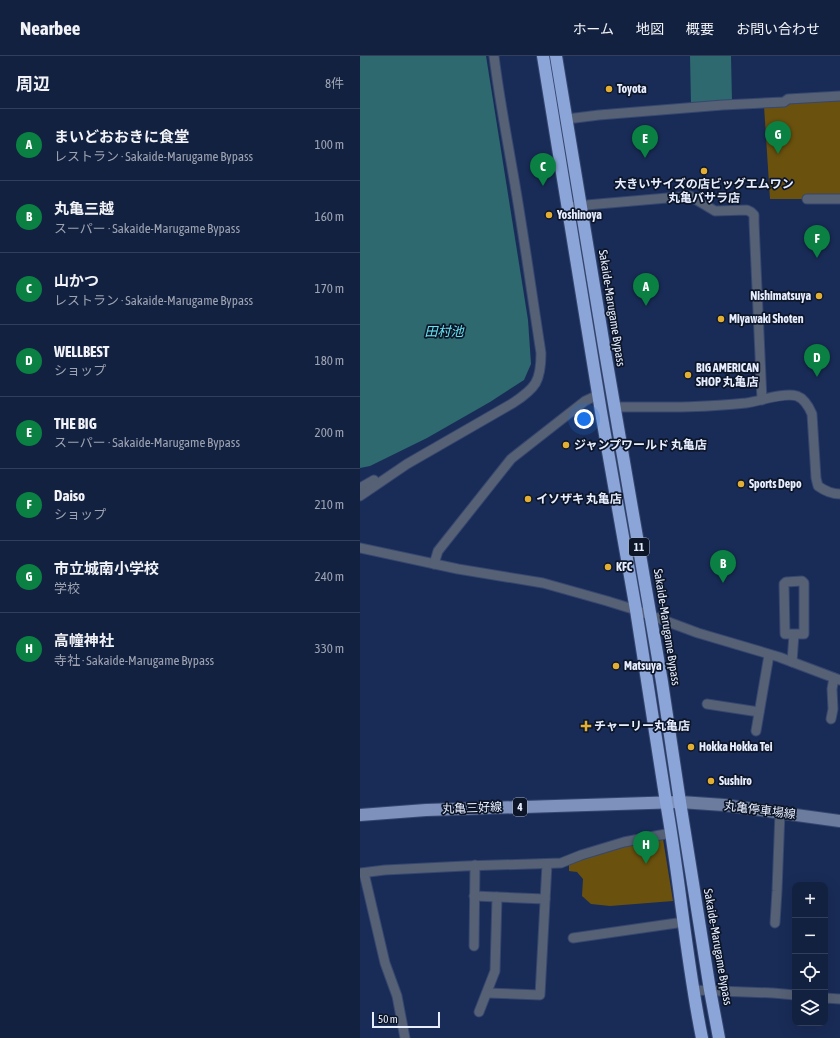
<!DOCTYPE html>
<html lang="ja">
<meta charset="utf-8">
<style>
body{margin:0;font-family:"Asap Condensed","Noto Sans JP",sans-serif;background:#1c2948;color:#f1f3f6}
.controls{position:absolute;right:12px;bottom:12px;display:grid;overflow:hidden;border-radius:8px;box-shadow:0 4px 16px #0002}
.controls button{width:36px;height:36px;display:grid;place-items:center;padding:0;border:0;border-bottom:1px solid #323e5a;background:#132141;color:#f1f3f6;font:20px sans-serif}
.scale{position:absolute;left:12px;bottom:10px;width:68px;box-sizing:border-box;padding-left:4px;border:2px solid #e6eeff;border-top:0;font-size:11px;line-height:14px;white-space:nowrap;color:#e6eeff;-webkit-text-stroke:3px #0d1629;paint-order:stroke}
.you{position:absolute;left:224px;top:363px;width:14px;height:14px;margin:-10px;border:3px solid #fff;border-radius:50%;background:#1a73e8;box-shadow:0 0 0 6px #1a73e833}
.badge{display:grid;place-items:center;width:26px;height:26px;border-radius:50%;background:#0b8043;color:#fff;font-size:13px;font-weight:700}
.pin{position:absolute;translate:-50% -33px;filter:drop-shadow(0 1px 2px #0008)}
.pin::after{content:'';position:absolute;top:21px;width:14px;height:12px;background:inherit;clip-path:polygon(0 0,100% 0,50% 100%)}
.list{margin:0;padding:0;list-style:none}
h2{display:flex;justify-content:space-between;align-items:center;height:52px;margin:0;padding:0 16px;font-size:17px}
h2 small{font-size:13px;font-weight:400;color:#9da3b1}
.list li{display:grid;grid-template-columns:26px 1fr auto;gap:12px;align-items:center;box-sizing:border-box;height:72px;padding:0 16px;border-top:1px solid #323e5a}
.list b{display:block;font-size:15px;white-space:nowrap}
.list p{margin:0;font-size:13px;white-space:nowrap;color:#9da3b1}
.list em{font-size:13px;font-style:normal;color:#9da3b1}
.icon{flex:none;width:22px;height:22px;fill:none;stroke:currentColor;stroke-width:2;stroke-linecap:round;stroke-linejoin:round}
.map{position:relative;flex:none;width:480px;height:982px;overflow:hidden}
header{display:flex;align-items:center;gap:24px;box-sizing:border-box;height:56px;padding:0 20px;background:#132141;border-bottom:1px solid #323e5a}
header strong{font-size:19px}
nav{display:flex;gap:22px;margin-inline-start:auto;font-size:14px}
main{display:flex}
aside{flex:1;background:#132141}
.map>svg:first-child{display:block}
</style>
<header>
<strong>Nearbee</strong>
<nav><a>ホーム</a><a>地図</a><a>概要</a><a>お問い合わせ</a></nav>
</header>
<main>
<aside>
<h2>周辺<small>8件</small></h2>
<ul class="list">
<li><span class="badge">A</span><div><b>まいどおおきに食堂</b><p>レストラン · Sakaide-Marugame Bypass</p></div><em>100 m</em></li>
<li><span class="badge">B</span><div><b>丸亀三越</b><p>スーパー · Sakaide-Marugame Bypass</p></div><em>160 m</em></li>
<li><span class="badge">C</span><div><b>山かつ</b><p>レストラン · Sakaide-Marugame Bypass</p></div><em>170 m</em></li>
<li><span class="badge">D</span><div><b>WELLBEST</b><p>ショップ</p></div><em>180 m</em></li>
<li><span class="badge">E</span><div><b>THE BIG</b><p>スーパー · Sakaide-Marugame Bypass</p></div><em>200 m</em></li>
<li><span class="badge">F</span><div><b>Daiso</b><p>ショップ</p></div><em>210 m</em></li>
<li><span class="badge">G</span><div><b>市立城南小学校</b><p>学校</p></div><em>240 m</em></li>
<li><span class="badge">H</span><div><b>高幢神社</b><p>寺社 · Sakaide-Marugame Bypass</p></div><em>330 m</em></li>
</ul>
</aside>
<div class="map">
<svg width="480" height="982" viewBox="0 0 480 982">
<rect width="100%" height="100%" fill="#192c57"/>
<g fill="#6b510e">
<polygon points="480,43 480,143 410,143 404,50 427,49 429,46"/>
<polygon points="303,783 313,845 250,850 231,848 222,840 223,823 217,816 209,815 209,808 263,789"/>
</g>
<g fill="#2d696f">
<polygon points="0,0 126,0 168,264 171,308 164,324 130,346 67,382 10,410 0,412"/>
<polygon points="330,0 371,0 372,46 331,48"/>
</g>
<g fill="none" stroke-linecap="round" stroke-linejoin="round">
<defs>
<g id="street">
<polyline points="207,63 239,59 363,49 424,46 428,43 480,40"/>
<polyline points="447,143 480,143"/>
<polyline points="215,150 330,140 355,155 387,154 391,156 394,159 394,166 402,344"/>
<path d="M 254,351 C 298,351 342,352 386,347 C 400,345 424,336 437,340 C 445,343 449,351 452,358 L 456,422 L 458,430 C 465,435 471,438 480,438"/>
<polyline points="0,432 14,424"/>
<path d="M 0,440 L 47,408 L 153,347 C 176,332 181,325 181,297 C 172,239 164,181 154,123 C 147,82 139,41 134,0"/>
<polyline points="0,492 98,513 183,527 247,545 276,554 338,577 419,601 480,624"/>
<polyline points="74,508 78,495 151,403 225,345 238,339"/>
<polyline points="432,606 434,578 444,578 444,527 442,525 426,526 424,528 425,578 434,578"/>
<polyline points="347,648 399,656"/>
<polyline points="471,663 473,653 472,633 474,622"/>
<polyline points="396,675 409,599"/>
<polyline points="0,817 25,814 105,810 201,807 221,799 264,786 311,777"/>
<polyline points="4,817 25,907 37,940 45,982"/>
<polyline points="114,840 185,843"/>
<polyline points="415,867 417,835 420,756"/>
<polyline points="213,882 324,866"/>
<polyline points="114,890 115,809"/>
<polyline points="333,934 413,937 435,939"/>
<polyline points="127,937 180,939 187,808"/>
<polyline points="465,942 480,943"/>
<polyline points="119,956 135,915 137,841"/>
</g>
<polyline id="secondary" points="320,746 364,749 480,765"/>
<polyline id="primary" points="0,759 66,754 320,746"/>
<g id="highway">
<path d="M 183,0 L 241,356 L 276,554 L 306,746 C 320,824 326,904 342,982"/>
<polyline points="196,0 244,290 302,626 320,746 350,934 359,982"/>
</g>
</defs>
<use href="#street" stroke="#36476f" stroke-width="11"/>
<use href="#secondary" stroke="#36476f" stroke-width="14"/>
<use href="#primary" stroke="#36476f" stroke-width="14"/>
<use href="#highway" stroke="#36476f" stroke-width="14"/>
<use href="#street" stroke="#566176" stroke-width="9"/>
<use href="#secondary" stroke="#6c7c9e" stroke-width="12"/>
<use href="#primary" stroke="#7d91bc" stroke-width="12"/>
<use href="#highway" stroke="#8ba5d8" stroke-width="12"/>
</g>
<g fill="#e2af34" stroke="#0d1629" stroke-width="1.5">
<circle cx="249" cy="33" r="4"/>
<circle cx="344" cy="115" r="4"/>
<circle cx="189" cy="159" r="4"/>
<circle cx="459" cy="240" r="4"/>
<circle cx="361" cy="263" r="4"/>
<circle cx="328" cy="319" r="4"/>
<circle cx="206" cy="389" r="4"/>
<circle cx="381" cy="428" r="4"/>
<circle cx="168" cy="443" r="4"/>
<circle cx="248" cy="511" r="4"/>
<circle cx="256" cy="610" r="4"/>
<path d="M224 664h4v4h4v4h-4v4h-4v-4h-4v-4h4z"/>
<circle cx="331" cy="691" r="4"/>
<circle cx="351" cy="725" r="4"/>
</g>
<g text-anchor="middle" stroke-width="3.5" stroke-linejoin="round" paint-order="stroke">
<g fill="#0d1629" stroke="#a5adbf" stroke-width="1">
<rect x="269" y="482" width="20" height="18" rx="3"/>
<rect x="153" y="742" width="14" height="18" rx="3"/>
</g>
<g font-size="11" font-weight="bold" fill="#e6eeff">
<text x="279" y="495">11</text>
<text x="160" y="755">4</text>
</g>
<g font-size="12" font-weight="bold" fill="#e6eeff" stroke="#0d1629" text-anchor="start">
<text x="257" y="37">Toyota</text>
<text x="344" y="132" text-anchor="middle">大きいサイズの店ビッグエムワン<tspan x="344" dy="14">丸亀バサラ店</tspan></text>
<text x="197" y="163">Yoshinoya</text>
<text x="451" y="244" text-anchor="end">Nishimatsuya</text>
<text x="369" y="267">Miyawaki Shoten</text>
<text x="336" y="316">BIG AMERICAN<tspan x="336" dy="14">SHOP 丸亀店</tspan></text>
<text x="214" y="393">ジャンプワールド 丸亀店</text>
<text x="389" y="432">Sports Depo</text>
<text x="176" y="447">イソザキ 丸亀店</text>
<text x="256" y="515">KFC</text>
<text x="264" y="614">Matsuya</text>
<text x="234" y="674">チャーリー丸亀店</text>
<text x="339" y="695">Hokka Hokka Tei</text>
<text x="359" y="729">Sushiro</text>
</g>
<g font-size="12" fill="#e6eeff" stroke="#0d1629">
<text transform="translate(252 252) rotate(81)" y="4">Sakaide-Marugame Bypass</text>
<text transform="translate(307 571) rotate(81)" y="4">Sakaide-Marugame Bypass</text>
<text transform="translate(112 752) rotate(-2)" y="4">丸亀三好線</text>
<text transform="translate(400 754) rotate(7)" y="4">丸亀停車場線</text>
<text transform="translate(358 891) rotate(80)" y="4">Sakaide-Marugame Bypass</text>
</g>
<g font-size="13" font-style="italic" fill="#67e4f1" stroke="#0d1629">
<text x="84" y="280">田村池</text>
</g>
</g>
</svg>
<div class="controls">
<button>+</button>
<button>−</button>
<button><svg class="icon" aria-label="locate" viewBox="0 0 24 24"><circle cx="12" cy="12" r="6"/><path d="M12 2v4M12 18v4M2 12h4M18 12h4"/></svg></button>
<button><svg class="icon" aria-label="layers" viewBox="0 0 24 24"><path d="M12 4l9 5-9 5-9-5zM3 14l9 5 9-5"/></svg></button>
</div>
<div class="scale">50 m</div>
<div class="you"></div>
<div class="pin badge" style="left:286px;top:250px">A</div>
<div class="pin badge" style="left:363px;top:527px">B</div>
<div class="pin badge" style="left:183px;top:130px">C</div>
<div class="pin badge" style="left:457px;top:321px">D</div>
<div class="pin badge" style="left:285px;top:102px">E</div>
<div class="pin badge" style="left:457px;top:202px">F</div>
<div class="pin badge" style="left:418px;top:98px">G</div>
<div class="pin badge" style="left:286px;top:808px">H</div>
</div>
</main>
